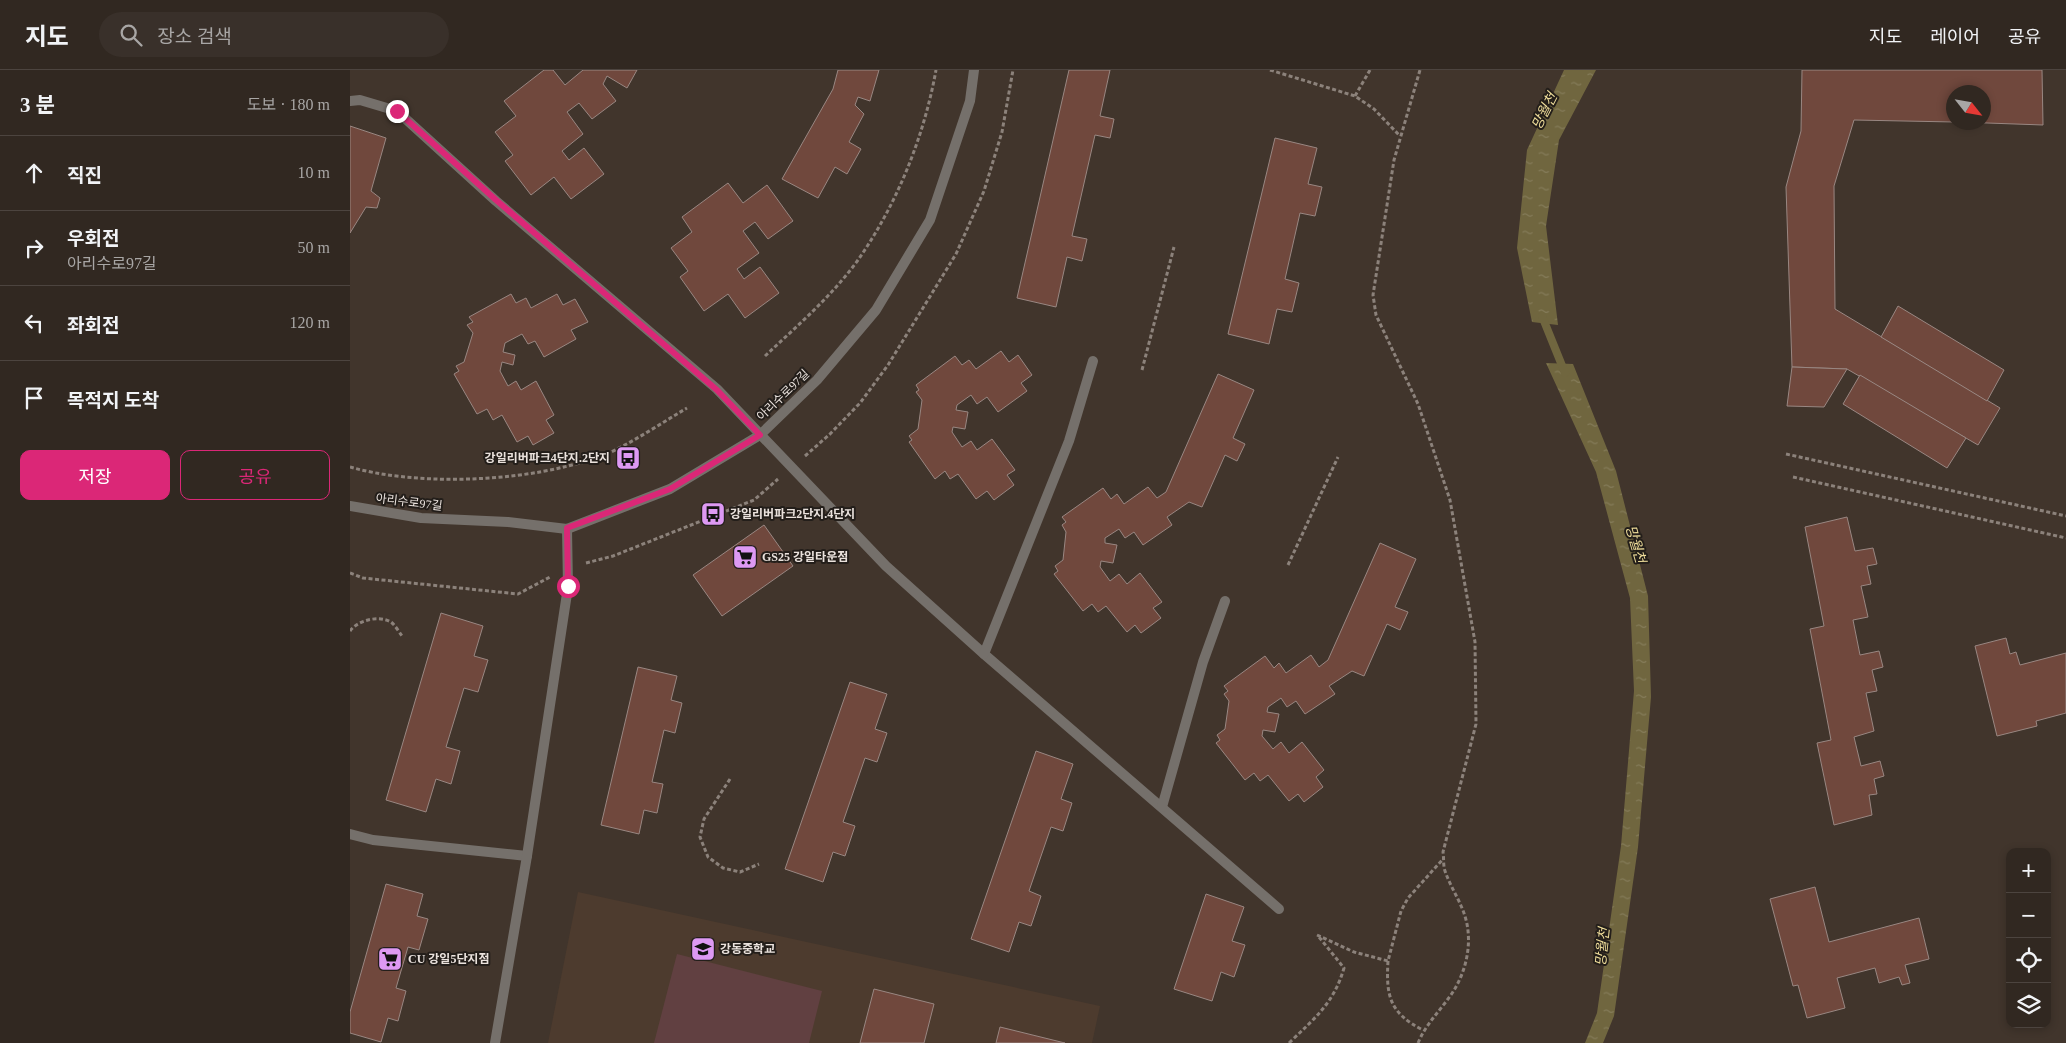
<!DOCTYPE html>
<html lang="ko">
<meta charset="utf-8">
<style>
body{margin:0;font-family:"Times New Roman","Noto Sans KR",serif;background:#39302a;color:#f1f3f6}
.controls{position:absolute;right:15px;bottom:15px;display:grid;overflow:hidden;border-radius:10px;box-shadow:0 2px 8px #0003}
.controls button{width:45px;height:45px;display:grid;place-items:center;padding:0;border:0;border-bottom:1px solid #4c443f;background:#312821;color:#f1f3f6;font:25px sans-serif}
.compass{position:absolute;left:1596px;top:15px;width:45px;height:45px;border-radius:50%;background:#312821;box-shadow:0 2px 8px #0003;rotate:121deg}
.stop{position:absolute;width:15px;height:15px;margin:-11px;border:4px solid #db2777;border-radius:50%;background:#fff}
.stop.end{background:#db2777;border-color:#fff;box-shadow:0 1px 5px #0008}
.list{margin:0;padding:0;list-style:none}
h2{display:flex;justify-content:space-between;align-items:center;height:65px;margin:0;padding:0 20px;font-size:21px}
h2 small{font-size:16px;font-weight:400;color:#a8a6a5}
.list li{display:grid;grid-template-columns:32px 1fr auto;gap:15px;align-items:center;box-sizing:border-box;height:75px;padding:0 20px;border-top:1px solid #4c443f}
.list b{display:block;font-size:19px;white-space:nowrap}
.list p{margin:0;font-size:16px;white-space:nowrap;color:#a8a6a5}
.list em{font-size:16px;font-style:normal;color:#a8a6a5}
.actions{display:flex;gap:10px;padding:15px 20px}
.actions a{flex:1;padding:11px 0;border:1px solid #db2777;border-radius:10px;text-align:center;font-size:18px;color:#db2777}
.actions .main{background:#db2777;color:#fff}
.icon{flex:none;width:28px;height:28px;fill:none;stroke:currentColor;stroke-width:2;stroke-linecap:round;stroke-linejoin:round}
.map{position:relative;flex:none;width:1716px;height:973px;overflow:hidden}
header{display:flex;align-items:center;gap:30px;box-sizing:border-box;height:70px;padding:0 25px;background:#312821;border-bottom:1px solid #4c443f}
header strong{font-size:24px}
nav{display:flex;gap:28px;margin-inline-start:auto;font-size:18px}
.search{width:350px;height:45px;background:#39302a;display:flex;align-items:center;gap:12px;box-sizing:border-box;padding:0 18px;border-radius:28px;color:#a8a6a5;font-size:19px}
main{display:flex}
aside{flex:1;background:#312821}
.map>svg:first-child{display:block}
</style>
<header>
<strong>지도</strong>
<div class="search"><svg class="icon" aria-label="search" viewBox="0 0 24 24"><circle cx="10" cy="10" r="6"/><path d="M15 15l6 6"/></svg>장소 검색</div>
<nav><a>지도</a><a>레이어</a><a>공유</a></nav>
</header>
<main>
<aside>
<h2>3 분<small>도보 · 180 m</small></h2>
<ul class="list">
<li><svg class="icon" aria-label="ahead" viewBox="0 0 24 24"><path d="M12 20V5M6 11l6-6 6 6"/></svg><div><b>직진</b></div><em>10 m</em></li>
<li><svg class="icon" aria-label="right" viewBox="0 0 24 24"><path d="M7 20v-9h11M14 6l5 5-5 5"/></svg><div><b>우회전</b><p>아리수로97길</p></div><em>50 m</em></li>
<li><svg class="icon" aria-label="left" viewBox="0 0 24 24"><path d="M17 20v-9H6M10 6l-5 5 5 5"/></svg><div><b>좌회전</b></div><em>120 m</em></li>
<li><svg class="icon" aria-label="arrive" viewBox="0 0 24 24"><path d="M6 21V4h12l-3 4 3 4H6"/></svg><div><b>목적지 도착</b></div></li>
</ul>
<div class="actions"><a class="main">저장</a><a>공유</a></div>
</aside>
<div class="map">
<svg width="1716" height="973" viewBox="0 0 1716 973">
<defs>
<pattern id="water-ripples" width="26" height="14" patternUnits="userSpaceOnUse" patternTransform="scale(1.25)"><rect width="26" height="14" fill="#70663f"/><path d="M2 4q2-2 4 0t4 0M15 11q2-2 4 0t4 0" fill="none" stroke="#857c5a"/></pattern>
</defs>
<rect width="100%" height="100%" fill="#41352c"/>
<polygon fill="#4d3b2e" points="228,822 750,936 742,973 198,973"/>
<polygon fill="#614041" points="327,884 472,921 459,973 304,973"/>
<g fill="url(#water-ripples)">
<polygon points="1214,0 1246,0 1209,70 1196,156 1208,255 1182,252 1167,178 1177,80"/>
<polygon points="1196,293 1223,294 1266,401 1298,526 1301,627 1288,777 1264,946 1253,973 1235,973 1247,943 1271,776 1284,621 1280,528 1246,402"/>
</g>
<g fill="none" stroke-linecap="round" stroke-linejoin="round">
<polyline stroke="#70663f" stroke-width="8" points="1192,246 1215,303"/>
</g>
<g fill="#70483d" stroke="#998782">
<polygon points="194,0 203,0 215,15 233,0 287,0 277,18 257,6 253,14 266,31 242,49 229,33 217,42 233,64 212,81 219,90 234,78 254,104 221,129 204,107 181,125 155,91 163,85 145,62 166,46 154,31"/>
<polygon points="488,0 529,0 520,31 508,27 505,35 514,44 499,72 511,79 497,104 485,97 468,128 432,109 483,19"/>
<polygon points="719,0 760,0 750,46 764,49 760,68 745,65 722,166 737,169 732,191 717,187 706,237 667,228"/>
<polygon points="1452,0 1692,0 1693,55 1609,52 1634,52 1634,22 1604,22 1604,52 1504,50 1484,116 1485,239 1650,338 1628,375 1497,299 1442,297 1436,117 1451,61"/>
<polygon points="0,56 36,68 21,121 30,128 27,138 16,137 0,163"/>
<polygon points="925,68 967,78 958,114 972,117 965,146 950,143 935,209 949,213 942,242 927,239 919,274 878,264"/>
<polygon points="378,113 393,133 417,115 443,151 418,169 405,152 393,161 409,183 387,199 394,209 410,197 429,223 395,248 378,224 354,241 330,207 338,201 321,178 342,162 332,147"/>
<polygon points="161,224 166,233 176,228 181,238 207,224 213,235 225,229 238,252 221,260 226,269 194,287 185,271 178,274 172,264 155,273 153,282 165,285 163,295 152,292 150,301 158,316 166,311 171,320 186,311 204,345 196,350 204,363 183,375 178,366 167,372 152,345 143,350 137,339 127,344 104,304 109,301 106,296 114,292 123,263 117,255 123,252 119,247"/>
<polygon points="1548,236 1654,300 1637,331 1531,267"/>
<polygon points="651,281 659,292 668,285 682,305 671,313 677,321 648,342 637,327 627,334 621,325 607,335 606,340 618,342 615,359 603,357 602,362 612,377 621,371 627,380 642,369 665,400 657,405 664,415 644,430 637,421 626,429 608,404 600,409 595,401 585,409 559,372 562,370 559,366 568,359 572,330 566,322 569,320 566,315 605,286 612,295 619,290 626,299"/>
<polygon points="1442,297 1497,299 1474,337 1437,336"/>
<polygon points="868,304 904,320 883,368 895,374 887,391 875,385 852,437 839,432 817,447 822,455 793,475 784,462 775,468 769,459 755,468 755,473 767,475 763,493 751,491 750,497 760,511 769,504 777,514 790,503 812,532 803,538 811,548 791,563 785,555 777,562 756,536 748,542 742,534 733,541 704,504 708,501 705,496 713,490 716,462 712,455 716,452 712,447 753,418 761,429 767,424 774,434 798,417 807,428 816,422"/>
<polygon points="1510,305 1616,368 1597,398 1493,334"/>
<polygon points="1497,447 1505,481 1523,478 1527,494 1517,496 1521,514 1511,516 1518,547 1503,550 1510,585 1529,581 1533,597 1522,600 1527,621 1516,623 1524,661 1504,667 1511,696 1530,691 1534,706 1524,709 1527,724 1519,725 1522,745 1484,755 1467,673 1481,670 1460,559 1474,556 1455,457"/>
<polygon points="414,455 443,496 372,546 343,505"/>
<polygon points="1030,473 1066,489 1045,537 1058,542 1050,560 1037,554 1014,606 1002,601 979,616 985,624 955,644 946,631 937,637 931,628 918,637 917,642 929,644 925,662 913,660 912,666 923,679 931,672 939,683 952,672 974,700 966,707 973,717 954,732 948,724 939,731 918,705 910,711 904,703 895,710 866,673 870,670 867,665 875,659 879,631 874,624 878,621 874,616 915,586 924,598 929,593 936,603 961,585 969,597 978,590"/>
<polygon points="91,543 133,556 124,586 138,590 128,622 114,618 96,677 110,681 101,714 86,709 76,742 36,730"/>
<polygon points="1656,568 1660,584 1666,582 1670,595 1716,583 1716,643 1686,651 1687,656 1647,666 1625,576"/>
<polygon points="288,597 327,606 321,630 332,633 325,663 314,660 302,712 313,714 307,743 294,740 289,764 251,755"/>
<polygon points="500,612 537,624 525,659 537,663 527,692 515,688 493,752 505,756 495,786 483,782 473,812 435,799"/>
<polygon points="686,681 723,694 711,729 722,733 713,761 701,757 679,821 691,826 681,856 669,852 659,882 621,869"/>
<polygon points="36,814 73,824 67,846 78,849 69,880 58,877 46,918 56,921 48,951 38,948 31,972 0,963 0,942"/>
<polygon points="1465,817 1479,872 1569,848 1579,889 1555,895 1560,913 1552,915 1549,907 1529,913 1525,898 1487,908 1495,938 1457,948 1448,915 1443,916 1420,829"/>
<polygon points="856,824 894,837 882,871 895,875 884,907 871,902 862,931 824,919"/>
<polygon points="524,919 584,934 574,973 510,973"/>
<polygon points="650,957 715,973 646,973"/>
</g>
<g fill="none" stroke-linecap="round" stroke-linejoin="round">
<g stroke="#8c827b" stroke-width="3" stroke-dasharray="4 2.5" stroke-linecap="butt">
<polyline points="920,0 1005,26 1024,39 1050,66"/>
<polyline points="1005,26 1020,0"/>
<path d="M 415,286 C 447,256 482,226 508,190 C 547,134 574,67 586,0"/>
<polyline points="792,300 824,177"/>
<polyline points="1436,384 1716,446"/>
<polyline points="455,386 480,364 510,333 538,295 606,184 634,121 652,62 663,0"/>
<path d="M 0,397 C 63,415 155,412 218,396 C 228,393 238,392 247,388 C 278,376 308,355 337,338"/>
<polyline points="1443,407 1716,468"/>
<polyline points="236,493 263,486 404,430 428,409"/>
<polyline points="938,495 988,387"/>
<polyline points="0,503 13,508 168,524 200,507"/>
<path d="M 0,561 C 8,550 29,545 41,552 C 45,555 49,562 52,566"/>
<polyline points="380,709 354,749 350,767 358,787 373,798 390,802 409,794"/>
<polyline points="967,865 1004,882 1038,891 1051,841 1058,828 1093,789"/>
<path d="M 1038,891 C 1036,925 1039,943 1073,960"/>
<path d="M 939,973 C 965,948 984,933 994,898 L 969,867"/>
<path d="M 1068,973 C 1075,956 1087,944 1098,929 C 1114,908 1122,880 1117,854 C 1113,834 1101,819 1095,801 C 1093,795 1094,788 1093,782 L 1126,654 L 1125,572 L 1100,430 L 1068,334 L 1026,245 L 1023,225 L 1044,90 L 1070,0"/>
</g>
<g stroke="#75706b" stroke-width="10">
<polyline points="0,31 10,30 47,41 146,131 367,319 536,496 634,584 929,839"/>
<polyline points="634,584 719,371 743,291"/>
<polyline points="812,737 853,592 875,531"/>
<polyline points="0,764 23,770 177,786"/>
<polyline points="145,973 177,786 218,517 217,459"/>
</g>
<polyline stroke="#75706b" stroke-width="10" points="0,436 71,448 158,452 217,459 320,419 410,365 467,310 526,240 580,150 620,31 624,0"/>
</g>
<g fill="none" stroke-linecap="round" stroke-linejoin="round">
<polyline stroke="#db2777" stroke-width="6" points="47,41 146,130 367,320 410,365 320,419 217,458 218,516"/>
</g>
<defs>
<symbol id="bus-square" viewBox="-11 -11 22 22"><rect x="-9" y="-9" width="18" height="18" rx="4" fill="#dd99f3" stroke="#231e1a"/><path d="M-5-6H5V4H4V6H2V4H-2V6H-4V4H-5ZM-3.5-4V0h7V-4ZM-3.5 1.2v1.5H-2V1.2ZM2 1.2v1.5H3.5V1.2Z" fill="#111"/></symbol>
<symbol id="supermarket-square" viewBox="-11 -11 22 22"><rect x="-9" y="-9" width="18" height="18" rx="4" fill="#dd99f3" stroke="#231e1a"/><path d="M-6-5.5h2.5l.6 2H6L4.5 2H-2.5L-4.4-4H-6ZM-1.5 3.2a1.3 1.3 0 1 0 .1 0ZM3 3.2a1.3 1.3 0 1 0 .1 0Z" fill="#111"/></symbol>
<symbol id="school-square" viewBox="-11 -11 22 22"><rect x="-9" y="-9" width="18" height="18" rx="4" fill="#dd99f3" stroke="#231e1a"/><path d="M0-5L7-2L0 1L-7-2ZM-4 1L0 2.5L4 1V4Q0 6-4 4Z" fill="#111"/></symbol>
</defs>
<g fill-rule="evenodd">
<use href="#bus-square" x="264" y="374" width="28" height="28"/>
<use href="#bus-square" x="349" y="430" width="28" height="28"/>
<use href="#supermarket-square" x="381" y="473" width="28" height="28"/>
<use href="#school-square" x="339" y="865" width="28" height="28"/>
<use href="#supermarket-square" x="26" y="875" width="28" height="28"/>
</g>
<g text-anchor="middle" stroke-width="4" stroke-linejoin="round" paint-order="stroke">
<g font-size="12" fill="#eae2dd" stroke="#231e1a">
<text transform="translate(433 325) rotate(-44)" y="4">아리수로97길</text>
<text transform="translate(59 432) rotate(7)" y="4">아리수로97길</text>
</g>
<g font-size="12" font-weight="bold" fill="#eae2dd" stroke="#231e1a" text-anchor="start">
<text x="260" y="392" text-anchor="end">강일리버파크4단지.2단지</text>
<text x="380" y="448">강일리버파크2단지.4단지</text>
<text x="412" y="491">GS25 강일타운점</text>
<text x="370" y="883">강동중학교</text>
<text x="58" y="893">CU 강일5단지점</text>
</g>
<g font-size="14" font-style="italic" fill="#efdd9a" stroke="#231e1a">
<text transform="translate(1194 41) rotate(-63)" y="5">망월천</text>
<text transform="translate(1286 474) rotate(74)" y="5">망월천</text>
<text transform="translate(1252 877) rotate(-84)" y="5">망월천</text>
</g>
</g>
</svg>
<div class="controls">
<button>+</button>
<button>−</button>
<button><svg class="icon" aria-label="locate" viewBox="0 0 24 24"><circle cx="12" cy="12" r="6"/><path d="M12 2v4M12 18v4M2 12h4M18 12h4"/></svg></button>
<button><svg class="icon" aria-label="layers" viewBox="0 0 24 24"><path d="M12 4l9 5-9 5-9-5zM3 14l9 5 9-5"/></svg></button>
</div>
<svg class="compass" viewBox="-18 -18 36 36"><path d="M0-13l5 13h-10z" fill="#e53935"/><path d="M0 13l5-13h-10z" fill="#a8a6a5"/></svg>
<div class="stop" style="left:218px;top:516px"></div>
<div class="stop end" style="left:47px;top:41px"></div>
</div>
</main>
